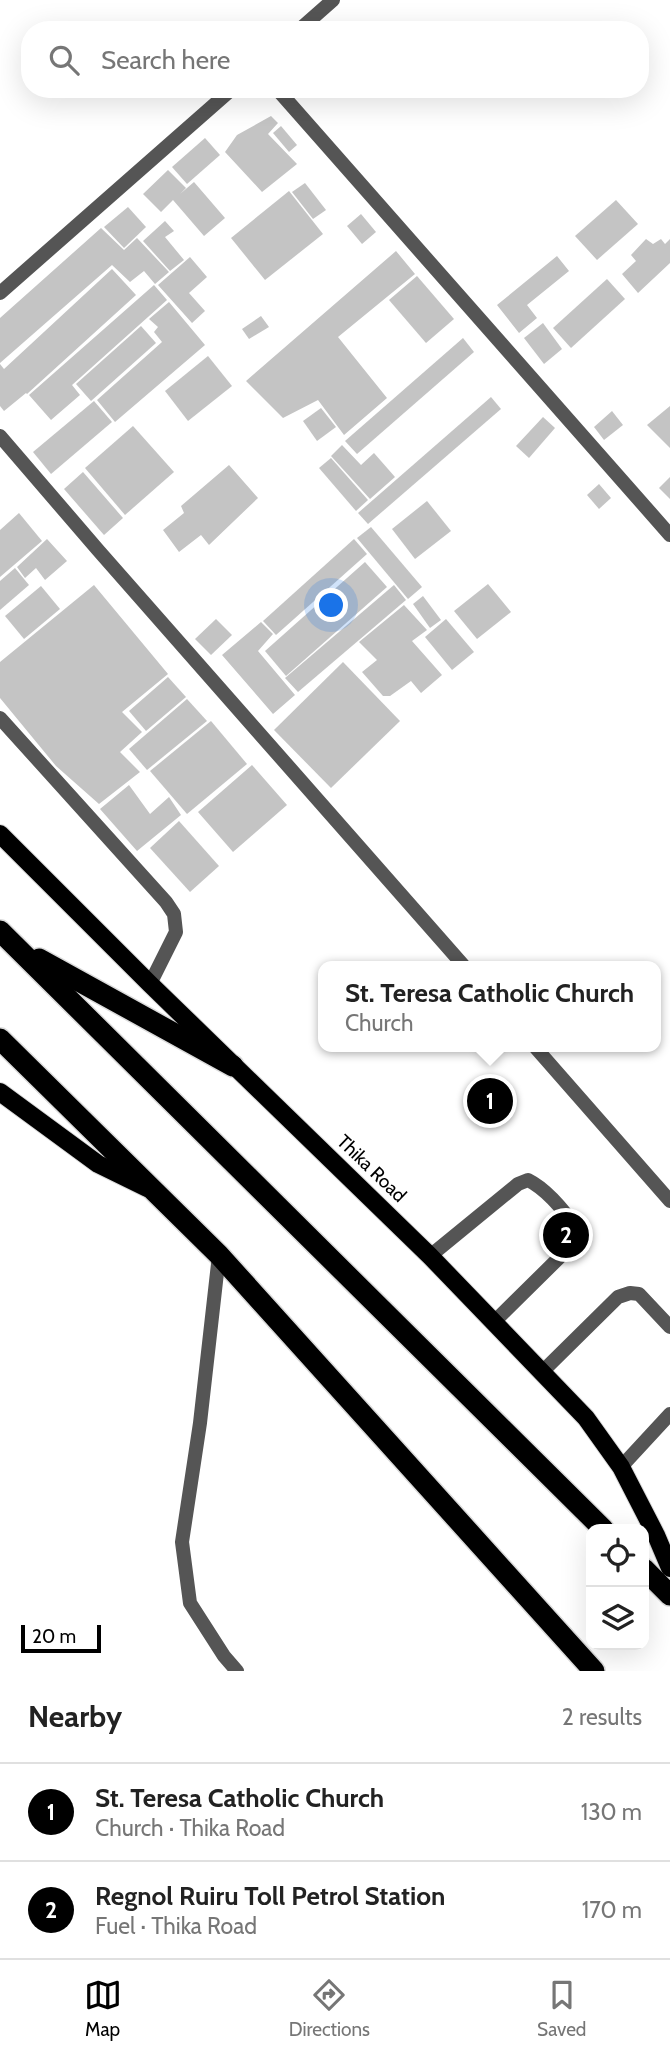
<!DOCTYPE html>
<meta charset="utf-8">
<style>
body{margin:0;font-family:Cabin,sans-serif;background:#f2f2f2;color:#222}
.controls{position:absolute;right:21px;bottom:21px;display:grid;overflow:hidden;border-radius:14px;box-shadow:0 7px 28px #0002}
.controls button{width:63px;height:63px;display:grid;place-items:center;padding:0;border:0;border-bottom:2px solid #e0e0e0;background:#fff;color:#222;font:35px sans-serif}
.scale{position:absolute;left:21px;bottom:18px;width:80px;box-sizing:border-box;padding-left:7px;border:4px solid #000;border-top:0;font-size:19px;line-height:24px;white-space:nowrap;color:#000;-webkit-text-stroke:5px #fff;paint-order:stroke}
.you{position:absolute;left:332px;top:606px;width:24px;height:24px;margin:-18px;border:5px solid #fff;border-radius:50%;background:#1a73e8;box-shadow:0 0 0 10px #1a73e833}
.badge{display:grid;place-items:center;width:46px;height:46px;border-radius:50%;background:#000;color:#fff;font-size:23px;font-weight:700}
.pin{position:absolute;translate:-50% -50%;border:4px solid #fff;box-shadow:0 2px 7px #0006}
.popup{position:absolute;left:318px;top:961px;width:343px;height:91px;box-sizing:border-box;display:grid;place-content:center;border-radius:14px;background:#fff;filter:drop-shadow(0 2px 5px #0005);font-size:23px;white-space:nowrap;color:#767676}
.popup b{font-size:26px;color:#222}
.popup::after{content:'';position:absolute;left:50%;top:100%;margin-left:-14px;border:14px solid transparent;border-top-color:#fff}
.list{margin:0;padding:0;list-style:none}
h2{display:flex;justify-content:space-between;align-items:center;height:91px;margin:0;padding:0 28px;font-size:30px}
h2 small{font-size:23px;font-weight:400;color:#767676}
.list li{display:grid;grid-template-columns:46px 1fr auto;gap:21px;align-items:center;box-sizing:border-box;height:98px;padding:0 28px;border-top:2px solid #e0e0e0}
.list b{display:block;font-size:26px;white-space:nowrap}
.list p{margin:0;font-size:23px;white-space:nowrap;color:#767676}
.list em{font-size:23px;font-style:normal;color:#767676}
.icon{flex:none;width:38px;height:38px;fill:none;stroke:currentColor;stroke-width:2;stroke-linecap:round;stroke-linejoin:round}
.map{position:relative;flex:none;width:670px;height:1671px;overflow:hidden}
.search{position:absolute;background:#fff;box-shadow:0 7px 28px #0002;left:21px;right:21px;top:21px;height:77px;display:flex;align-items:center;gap:18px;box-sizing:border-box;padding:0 24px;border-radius:28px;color:#767676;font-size:26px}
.sheet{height:287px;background:#fff}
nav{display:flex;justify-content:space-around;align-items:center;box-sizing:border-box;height:98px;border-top:2px solid #e0e0e0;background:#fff;font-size:19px;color:#767676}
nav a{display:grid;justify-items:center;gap:4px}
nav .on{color:#000}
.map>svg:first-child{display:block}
</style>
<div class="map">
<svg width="670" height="1671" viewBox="0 0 670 1671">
<rect width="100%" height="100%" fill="#fff"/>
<g fill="#c4c4c4">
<polygon points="271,116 278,123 268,134 297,164 262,192 225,152 237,135"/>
<polygon points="281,126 297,145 289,152 273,133"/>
<polygon points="205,138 220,155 187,184 172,167"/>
<polygon points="168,170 186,188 180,194 194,182 225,218 204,236 173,200 161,212 143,194"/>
<polygon points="305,183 326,210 313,219 292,192"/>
<polygon points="289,191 323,234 265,280 231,238"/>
<polygon points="616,200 638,224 597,260 575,236"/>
<polygon points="128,207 146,227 124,248 104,227"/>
<polygon points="361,214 376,232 362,244 347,226"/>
<polygon points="165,221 174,231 165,237 184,260 170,271 143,241"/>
<polygon points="101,228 124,250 137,238 169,272 155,284 144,271 130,282 112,265 0,363 0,318"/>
<polygon points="646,239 653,244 661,239 665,244 670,239 670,263 638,293 622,274 636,261 631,255"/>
<polygon points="396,251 415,274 338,337 387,398 344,435 318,400 283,418 246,381"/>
<polygon points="557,256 569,271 527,305 537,318 519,333 497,305"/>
<polygon points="190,257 207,277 189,293 205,311 192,323 158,285"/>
<polygon points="112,269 136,295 27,394 26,393 4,411 0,406 0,364 4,369"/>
<polygon points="417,276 454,319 426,343 389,300"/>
<polygon points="607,279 625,299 571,348 553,328"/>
<polygon points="154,285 167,300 72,385 80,395 51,420 29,395"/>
<polygon points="169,302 205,345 115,422 97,400 162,342 154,332 158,327 149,319"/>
<polygon points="261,316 269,327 249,339 242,329"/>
<polygon points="543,323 562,349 544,364 524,338"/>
<polygon points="141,326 156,343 91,401 76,384"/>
<polygon points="463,338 474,352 357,454 345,441"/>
<polygon points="208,356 232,386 188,421 165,391"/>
<polygon points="491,397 501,409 368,524 358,513"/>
<polygon points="94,401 112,422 51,474 33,452"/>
<polygon points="670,406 670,448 647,425"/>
<polygon points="321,408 336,427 317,441 303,421"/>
<polygon points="612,411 623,425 604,440 594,427"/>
<polygon points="543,417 555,428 529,458 516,446"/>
<polygon points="133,426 174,472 125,515 85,468"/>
<polygon points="342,445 361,465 374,453 395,477 370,499 331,456"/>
<polygon points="331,458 368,500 356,511 319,468"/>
<polygon points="229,465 258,498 209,545 201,535 179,552 163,530 184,513 181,506"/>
<polygon points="83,472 123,518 104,535 64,489"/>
<polygon points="670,477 670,499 659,488"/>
<polygon points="599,484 611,498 599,509 587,495"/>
<polygon points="427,501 451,531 415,559 392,529"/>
<polygon points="19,513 42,541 0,577 0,530"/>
<polygon points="371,527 422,587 408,599 357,538"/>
<polygon points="47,539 67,561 45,580 36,568 25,578 17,567"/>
<polygon points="354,539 367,554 276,635 263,621"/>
<polygon points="365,562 387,587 286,676 265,651"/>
<polygon points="15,568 29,585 0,610 0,581"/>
<polygon points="488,584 511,612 477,639 454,611"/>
<polygon points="94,585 168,674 122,712 142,732 120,752 140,772 99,804 56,766 0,698 0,662"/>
<polygon points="394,585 406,600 298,692 285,678"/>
<polygon points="41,586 60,609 24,639 5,616"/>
<polygon points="423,596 441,620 430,628 413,604"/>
<polygon points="404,605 427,630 412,641 442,675 421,693 411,681 390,696 383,696 362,672 377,660 359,642"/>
<polygon points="216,619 232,635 211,655 195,639"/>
<polygon points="446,619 474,652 452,670 425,637"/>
<polygon points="261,622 273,634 258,651 295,695 273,714 222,655"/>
<polygon points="343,662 400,721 331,788 274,730"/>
<polygon points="168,677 186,697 146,731 129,711"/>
<polygon points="187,699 207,721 147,770 129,749"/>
<polygon points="211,721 247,764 187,814 150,771"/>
<polygon points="252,765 287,805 233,852 198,812"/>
<polygon points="129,785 150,814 169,797 181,815 137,851 100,809"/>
<polygon points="179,821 219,866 190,892 150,848"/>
</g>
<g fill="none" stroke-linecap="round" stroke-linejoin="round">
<defs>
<g id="primary">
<polyline points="0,834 150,984 430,1256 586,1418 621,1467 656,1535 670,1568"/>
<polyline points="0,1092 98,1164 147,1188"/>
</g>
<g id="highway">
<polyline points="0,931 603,1529"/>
<polyline points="39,959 233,1066"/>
<polyline points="0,1039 219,1255 594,1671"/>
<polyline points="644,1569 670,1595"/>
</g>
</defs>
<use href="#primary" stroke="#dbdbdb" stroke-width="20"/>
<use href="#highway" stroke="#dbdbdb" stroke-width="24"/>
<g stroke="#555" stroke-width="14">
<polyline points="219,1255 200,1423 182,1542 190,1603 224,1656 237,1671"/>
<path d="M 430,1256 L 518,1184 L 528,1180 C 548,1190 566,1213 579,1232 L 578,1239 L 494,1322"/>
<polyline points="542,1372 618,1297 630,1293 639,1294 670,1327"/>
<polyline points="621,1467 670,1414"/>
</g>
<g stroke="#555" stroke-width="14">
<polyline points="299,30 333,0"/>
<polyline points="277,89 670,535"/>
<polyline points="0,293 232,89"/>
<polyline points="0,436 98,550 464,966"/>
<polyline points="0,718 166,902 174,914 176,932 150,984"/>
<polyline points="535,1047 670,1201"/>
</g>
<use href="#primary" stroke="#000" stroke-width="18"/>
<use href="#highway" stroke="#000" stroke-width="21"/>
</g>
<g text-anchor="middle" stroke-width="5" stroke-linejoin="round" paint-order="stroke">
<g font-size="19" fill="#000" stroke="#fff">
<text transform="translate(372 1168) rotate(44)" y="7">Thika Road</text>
</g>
</g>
</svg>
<div class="controls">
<button><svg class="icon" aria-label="locate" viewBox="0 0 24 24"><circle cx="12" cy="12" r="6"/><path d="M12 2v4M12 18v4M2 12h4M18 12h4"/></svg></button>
<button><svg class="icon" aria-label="layers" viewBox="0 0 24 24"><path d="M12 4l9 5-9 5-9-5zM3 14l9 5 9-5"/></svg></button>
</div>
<div class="scale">20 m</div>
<div class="you"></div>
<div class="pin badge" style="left:490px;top:1101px">1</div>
<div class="popup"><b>St. Teresa Catholic Church</b>Church</div>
<div class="pin badge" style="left:566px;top:1235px">2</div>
<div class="search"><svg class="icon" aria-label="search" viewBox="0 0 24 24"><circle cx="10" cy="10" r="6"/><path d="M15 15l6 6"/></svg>Search here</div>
</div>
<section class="sheet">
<h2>Nearby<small>2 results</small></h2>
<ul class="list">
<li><span class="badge">1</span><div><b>St. Teresa Catholic Church</b><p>Church · Thika Road</p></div><em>130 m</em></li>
<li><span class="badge">2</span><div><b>Regnol Ruiru Toll Petrol Station</b><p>Fuel · Thika Road</p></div><em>170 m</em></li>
</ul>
</section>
<nav>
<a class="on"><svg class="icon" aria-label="map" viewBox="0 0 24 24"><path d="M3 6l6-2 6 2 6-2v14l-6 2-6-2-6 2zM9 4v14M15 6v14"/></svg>Map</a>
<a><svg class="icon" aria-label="directions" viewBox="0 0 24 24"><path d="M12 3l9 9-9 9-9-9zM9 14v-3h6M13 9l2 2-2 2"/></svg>Directions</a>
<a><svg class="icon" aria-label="saved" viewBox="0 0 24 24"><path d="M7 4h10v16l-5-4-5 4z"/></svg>Saved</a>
</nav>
